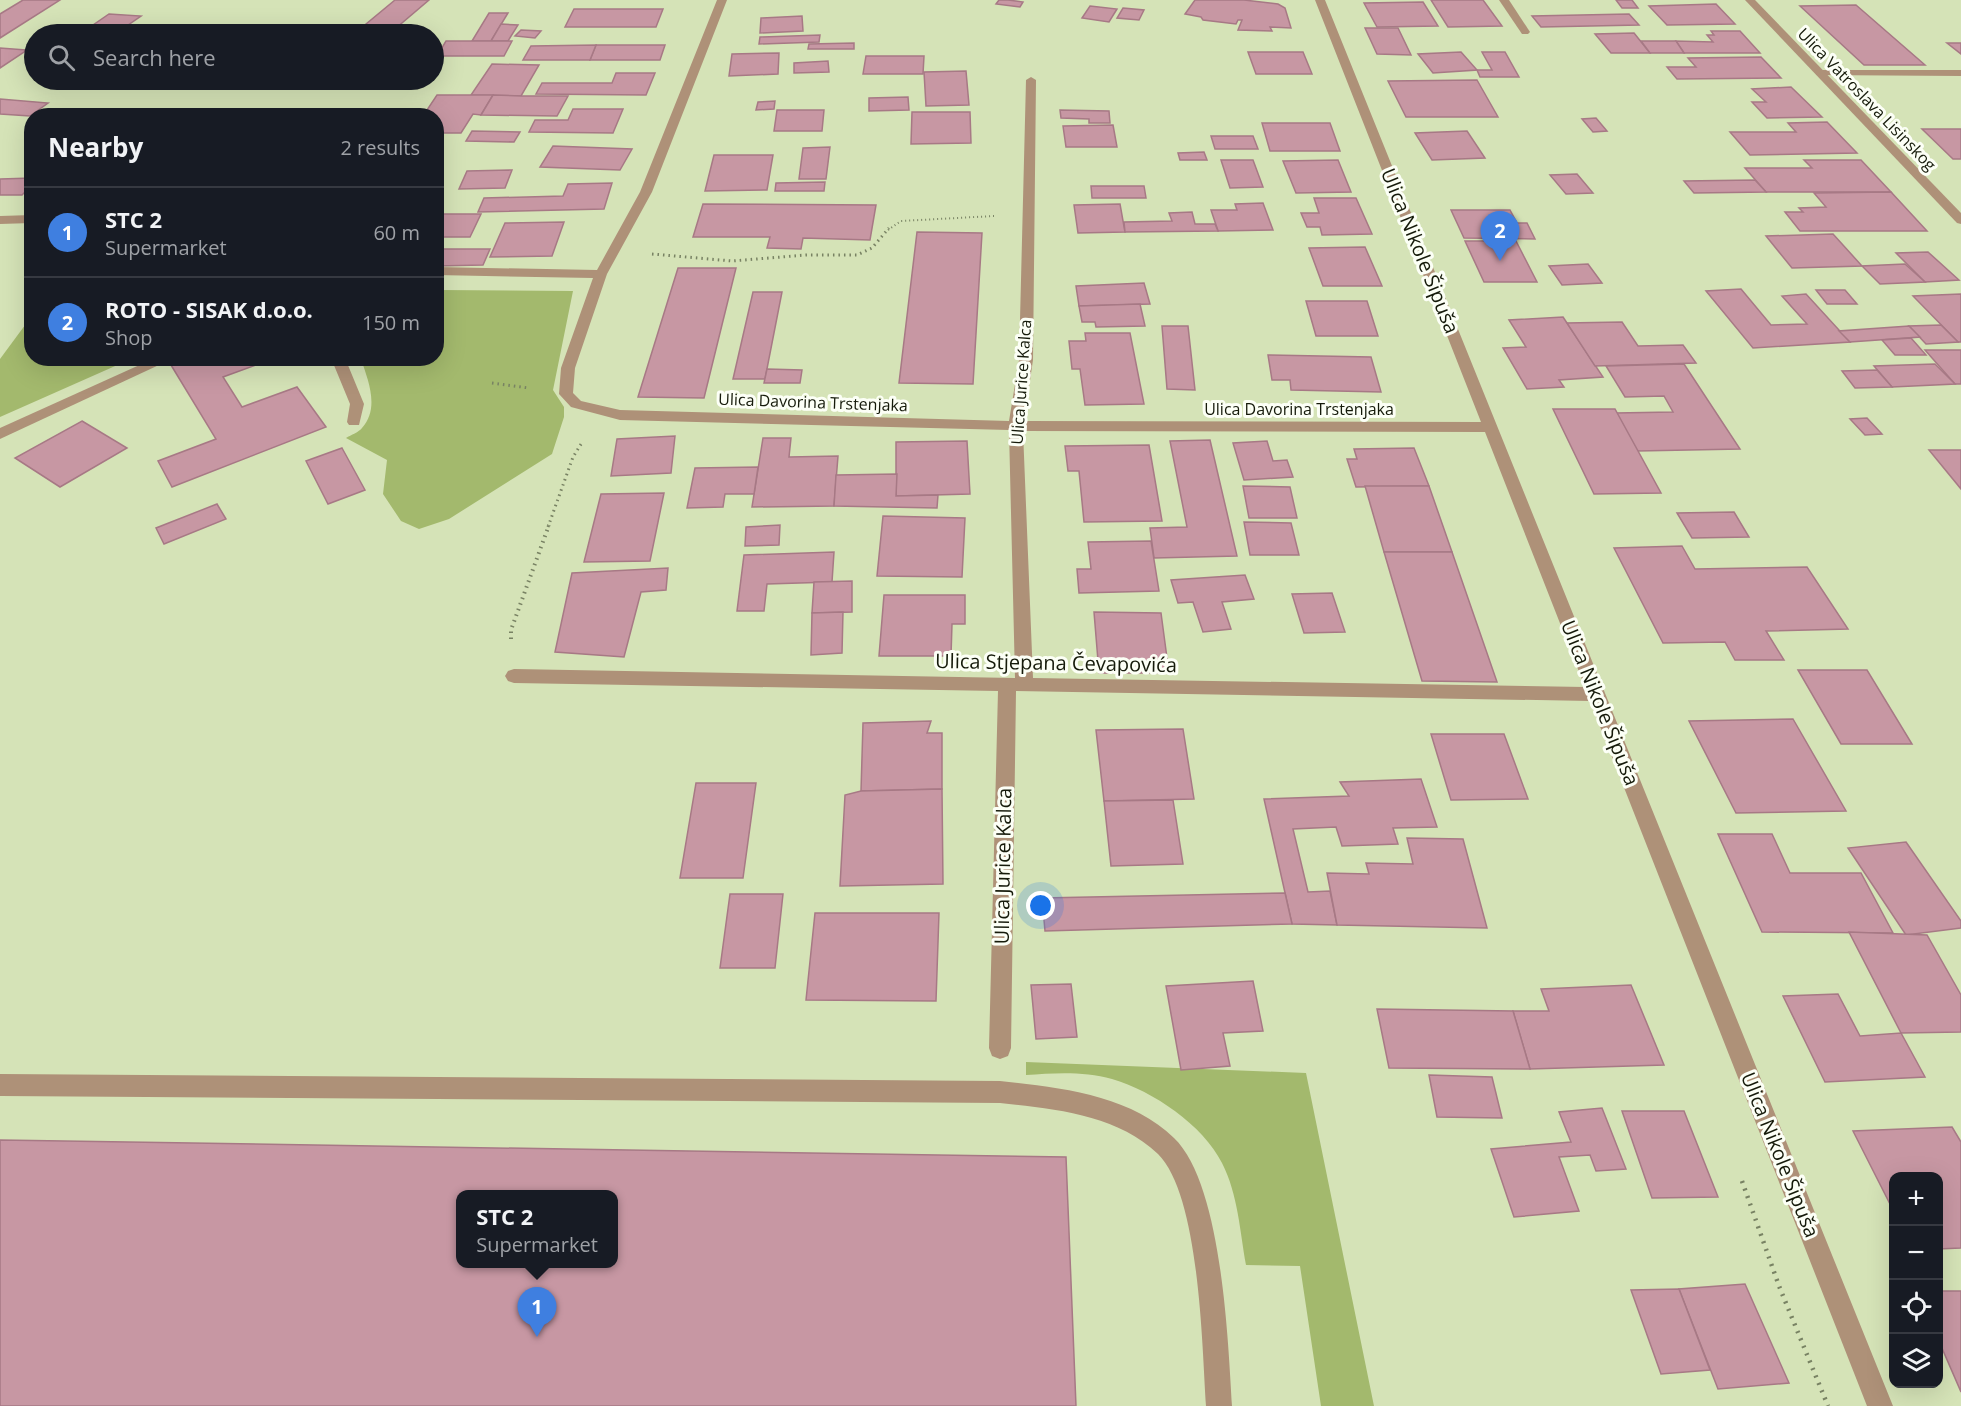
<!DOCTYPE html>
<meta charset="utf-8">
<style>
body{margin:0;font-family:"Open Sans",sans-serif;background:#242831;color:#f1f3f6}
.controls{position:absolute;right:18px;bottom:18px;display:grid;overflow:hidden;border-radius:12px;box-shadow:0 6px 24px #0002}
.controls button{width:54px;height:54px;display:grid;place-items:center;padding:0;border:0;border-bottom:2px solid #363941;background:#171b24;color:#f1f3f6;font:30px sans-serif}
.you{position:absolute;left:1041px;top:906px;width:21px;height:21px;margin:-15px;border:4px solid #fff;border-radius:50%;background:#1a73e8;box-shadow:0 0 0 9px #1a73e833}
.badge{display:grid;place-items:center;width:39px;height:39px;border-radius:50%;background:#7c3aed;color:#fff;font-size:20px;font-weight:700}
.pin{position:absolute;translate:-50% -50px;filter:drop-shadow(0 2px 3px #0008)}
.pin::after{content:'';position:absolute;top:32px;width:21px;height:18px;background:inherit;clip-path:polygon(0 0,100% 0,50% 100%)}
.popup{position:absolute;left:456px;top:1190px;width:162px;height:78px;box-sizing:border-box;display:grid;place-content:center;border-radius:12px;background:#171b24;filter:drop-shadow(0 2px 4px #0005);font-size:20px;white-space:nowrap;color:#9ea1a6}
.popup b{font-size:22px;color:#f1f3f6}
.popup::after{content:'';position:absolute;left:50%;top:100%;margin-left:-12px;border:12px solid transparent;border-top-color:#171b24}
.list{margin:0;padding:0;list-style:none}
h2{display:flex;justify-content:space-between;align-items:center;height:78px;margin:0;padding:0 24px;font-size:26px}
h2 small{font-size:20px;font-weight:400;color:#9ea1a6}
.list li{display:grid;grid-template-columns:39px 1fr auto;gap:18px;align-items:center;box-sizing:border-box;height:90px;padding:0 24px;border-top:2px solid #363941}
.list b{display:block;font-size:22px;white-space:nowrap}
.list p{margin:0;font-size:20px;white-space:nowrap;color:#9ea1a6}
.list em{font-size:20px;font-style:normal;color:#9ea1a6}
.icon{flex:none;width:33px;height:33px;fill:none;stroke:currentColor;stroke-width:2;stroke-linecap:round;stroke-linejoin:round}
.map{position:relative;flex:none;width:1961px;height:1406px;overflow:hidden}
.search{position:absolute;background:#171b24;box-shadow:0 6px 24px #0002;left:24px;top:24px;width:420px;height:66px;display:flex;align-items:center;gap:15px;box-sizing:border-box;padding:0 21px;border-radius:33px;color:#9ea1a6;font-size:22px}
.panel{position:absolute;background:#171b24;box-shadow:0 6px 24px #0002;left:24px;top:108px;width:420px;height:258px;border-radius:24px}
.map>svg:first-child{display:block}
</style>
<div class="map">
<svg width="1961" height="1406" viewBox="0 0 1961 1406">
<rect width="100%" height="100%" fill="#d5e3b7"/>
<g fill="#a3b96d">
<path d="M 437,290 L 573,291 L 553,390 L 564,407 L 564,417 L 552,454 L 449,519 L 419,529 L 401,521 L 383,494 L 387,460 L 346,438 C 351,435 359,432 362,428 C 380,408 368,380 361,359 L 436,358 Z"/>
<polygon points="31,317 32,358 131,359 0,417 0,359"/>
<path d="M 1026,1062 L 1306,1073 L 1374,1406 L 1321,1406 L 1300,1266 L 1246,1265 C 1240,1232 1238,1194 1222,1163 C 1203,1125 1153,1091 1112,1079 C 1084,1071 1054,1073 1026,1075 Z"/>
</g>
<g fill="#c797a3" stroke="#a77985" stroke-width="1.5" fill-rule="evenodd">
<polygon points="23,0 60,0 0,38 0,14"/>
<polygon points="395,0 429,0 389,34 354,34"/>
<polygon points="999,0 1008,0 1023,2 1020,7 996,4"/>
<polygon points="1195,0 1244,0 1278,4 1285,8 1291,28 1270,27 1272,31 1238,30 1242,20 1238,20 1236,24 1203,20 1201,17 1185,14"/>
<polygon points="1431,0 1483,0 1502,26 1448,27"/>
<polygon points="1616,0 1632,0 1638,8 1622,8"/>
<polygon points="1423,2 1438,26 1377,27 1364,3"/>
<polygon points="1716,4 1735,24 1667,25 1649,6"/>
<polygon points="1856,5 1925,65 1864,65 1800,6"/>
<polygon points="1090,6 1117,9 1109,22 1082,18"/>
<polygon points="1123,8 1144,10 1139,20 1117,18"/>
<polygon points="574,9 663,9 656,27 565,27"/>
<polygon points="489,13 508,13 491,41 472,41"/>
<polygon points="109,14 141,16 115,34 80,34"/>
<polygon points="1629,14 1639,25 1541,27 1532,16"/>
<polygon points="802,16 803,31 760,33 761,18"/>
<polygon points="501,24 518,25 508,41 491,41"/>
<polygon points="1365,28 1398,28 1411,55 1377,54"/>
<polygon points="521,30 541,31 535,38 515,36"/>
<polygon points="1711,31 1740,31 1760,53 1684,53 1676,41 1713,42 1707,35 1714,35"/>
<polygon points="1634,33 1650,53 1611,53 1595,34"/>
<polygon points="820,35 819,42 759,44 760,37"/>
<polygon points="446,41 512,41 504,56 437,56"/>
<polygon points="1641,41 1676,41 1684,53 1650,53"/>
<polygon points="854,43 854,49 808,49 809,44"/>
<polygon points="1947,43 1961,43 1961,54"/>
<polygon points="596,45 665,45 660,60 590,60"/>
<polygon points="596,45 590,60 523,60 531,46"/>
<polygon points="0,48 27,50 0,68"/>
<polygon points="1248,52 1303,52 1312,74 1256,74"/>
<polygon points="1461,52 1477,70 1433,73 1418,54"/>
<polygon points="1482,52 1505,52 1519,77 1480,77 1477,70 1492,70"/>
<polygon points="779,53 778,74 729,76 732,54"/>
<polygon points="866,56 924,56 923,74 863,74"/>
<polygon points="1761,57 1781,78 1677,79 1667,67 1696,67 1688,58"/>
<polygon points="828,61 829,72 794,73 794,63"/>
<polygon points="492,64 539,65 521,96 471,95"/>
<polygon points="966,71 969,105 926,106 924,72"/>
<polygon points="616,73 655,73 646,95 536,94 542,83 612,83"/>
<polygon points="1477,80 1498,117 1406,117 1388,81"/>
<polygon points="1791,87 1822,117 1767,118 1752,102 1766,102 1752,89"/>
<polygon points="437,95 493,95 481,115 473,114 461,133 436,133 436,116 423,116"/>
<polygon points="493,95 521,96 568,96 557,116 481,115"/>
<polygon points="908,97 909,110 869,111 869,98"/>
<polygon points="0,99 48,103 30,116 0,114"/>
<polygon points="775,101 774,109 756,110 758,102"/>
<polygon points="573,109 623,109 613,133 529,132 535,120 568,120"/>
<polygon points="777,110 824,110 822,131 774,131"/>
<polygon points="1060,110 1109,111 1110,123 1089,123 1089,119 1061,118"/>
<polygon points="912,112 970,112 971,143 911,144"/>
<polygon points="1596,118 1607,131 1593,132 1582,119"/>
<polygon points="1827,122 1857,153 1750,155 1730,132 1796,132 1788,123"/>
<polygon points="1262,123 1330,123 1340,151 1270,151"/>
<polygon points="1113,125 1117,147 1066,147 1063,126"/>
<polygon points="1922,129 1961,129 1961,159 1953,159"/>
<polygon points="472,131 520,132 514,142 466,141"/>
<polygon points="1467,131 1485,158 1432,160 1415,133"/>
<polygon points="1211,136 1253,136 1258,149 1215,149"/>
<polygon points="553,146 632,149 620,170 540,167"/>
<polygon points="830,147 826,179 799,179 803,148"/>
<polygon points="1204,152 1207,160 1180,160 1178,153"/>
<polygon points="714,155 773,155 767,190 705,191"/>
<polygon points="1221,160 1253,160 1263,187 1230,188"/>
<polygon points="1338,160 1351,192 1296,193 1283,161"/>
<polygon points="1804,160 1861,160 1891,192 1766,192 1745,168 1812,168"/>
<polygon points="512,170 505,188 459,189 467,171"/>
<polygon points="1577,174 1593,193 1566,194 1550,175"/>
<polygon points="32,178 32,185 22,195 0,195 0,179"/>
<polygon points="1755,180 1766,192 1694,193 1684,181"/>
<polygon points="825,182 824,191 775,191 776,183"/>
<polygon points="612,183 604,209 478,212 484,198 563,196 568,184"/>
<polygon points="1091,186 1144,186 1146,198 1092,198"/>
<polygon points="1891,192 1927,231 1800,231 1785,212 1803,212 1799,208 1826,207 1814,193"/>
<polygon points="1314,198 1356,198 1372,234 1322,235 1320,227 1307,227 1301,213 1319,213"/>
<polygon points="1263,203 1273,230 1218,231 1211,210 1237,210 1235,204"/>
<polygon points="703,204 876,205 870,240 803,238 801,249 767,248 770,237 693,237"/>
<polygon points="1120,204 1125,232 1078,233 1074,205"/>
<polygon points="1451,210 1510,210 1517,223 1527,223 1535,239 1464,238"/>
<polygon points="1192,212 1195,224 1215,224 1218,231 1125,232 1124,222 1172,221 1169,213"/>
<polygon points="440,214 481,214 470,237 436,237 436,222"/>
<polygon points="564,222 552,256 490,257 505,223"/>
<polygon points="917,232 982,233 973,384 899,383"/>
<polygon points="1833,234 1862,266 1792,268 1766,236"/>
<polygon points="1465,241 1516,241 1537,282 1484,282"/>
<polygon points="1365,247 1382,286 1323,286 1309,248"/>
<polygon points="436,249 490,249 483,265 436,266"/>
<polygon points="1928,252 1959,280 1925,282 1896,253"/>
<polygon points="1588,264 1602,283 1562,285 1549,266"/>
<polygon points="1905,264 1925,282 1880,284 1862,266"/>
<polygon points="678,268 736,268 704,398 638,397"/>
<polygon points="1144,283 1150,304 1079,306 1076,286"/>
<polygon points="1741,289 1771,325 1807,324 1782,296 1806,294 1850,342 1753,348 1706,291"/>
<polygon points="1816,290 1845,290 1857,304 1827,304"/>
<polygon points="753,292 782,292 765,379 733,379"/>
<polygon points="1961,294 1961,342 1958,342 1913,296"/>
<polygon points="1306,301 1367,301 1378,336 1316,336"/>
<polygon points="1140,304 1145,326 1096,327 1095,322 1082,322 1079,306"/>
<polygon points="1563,317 1603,377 1559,380 1564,387 1527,389 1503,348 1526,347 1509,320"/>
<polygon points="1622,322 1638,346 1683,345 1696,363 1595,366 1567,323"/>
<polygon points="1941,325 1958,342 1926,344 1909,326"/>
<polygon points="1162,326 1188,326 1195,390 1167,389"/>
<polygon points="1909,326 1920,337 1850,342 1839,331"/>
<polygon points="1085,333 1130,333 1144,404 1085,405 1080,369 1072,369 1069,341 1086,341"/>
<polygon points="1911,338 1926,355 1895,355 1882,340"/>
<polygon points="1925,350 1961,350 1961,384 1955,384"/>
<polygon points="1268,355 1371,357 1381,392 1291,390 1290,380 1272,380"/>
<polygon points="189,358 275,358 223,377 242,407 297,387 326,427 172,487 158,461 216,439 171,365"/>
<polygon points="1684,364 1740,449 1637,451 1616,413 1673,412 1664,396 1625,397 1606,366"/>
<polygon points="1935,364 1955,384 1892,387 1874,366"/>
<polygon points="767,369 802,370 800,383 764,383"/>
<polygon points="1877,370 1892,387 1855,388 1842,371"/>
<polygon points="1553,409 1615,409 1661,493 1594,494"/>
<polygon points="1867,418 1882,434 1865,435 1850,419"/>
<polygon points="82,421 127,448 60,487 15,458"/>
<polygon points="675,436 671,473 611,476 617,439"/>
<polygon points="763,438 791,438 789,457 838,456 834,506 752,507"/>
<polygon points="1210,440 1237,556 1154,558 1150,528 1187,527 1170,441"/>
<polygon points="967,441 970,494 896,496 896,442"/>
<polygon points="1267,441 1273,461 1287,460 1293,477 1244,480 1233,443"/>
<polygon points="1149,445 1162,521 1084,522 1079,471 1068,471 1065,446"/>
<polygon points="342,448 365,490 328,504 306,461"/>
<polygon points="1414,448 1429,486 1356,487 1347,459 1357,459 1354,449"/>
<polygon points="1929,450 1961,450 1961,489"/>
<polygon points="758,467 754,494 725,494 723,507 687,508 695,468"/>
<polygon points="897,474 896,496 938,495 937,508 834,506 836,475"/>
<polygon points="1243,486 1290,487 1297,518 1249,518"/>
<polygon points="1365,486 1429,486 1452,552 1384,552"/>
<polygon points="664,493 650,561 584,562 601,494"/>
<polygon points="217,504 226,519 164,544 156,528"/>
<polygon points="1734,512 1749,537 1692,538 1677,513"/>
<polygon points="883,516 965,518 962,577 877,576"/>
<polygon points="1244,522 1291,523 1299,555 1250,555"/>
<polygon points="780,525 779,545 745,546 746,527"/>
<polygon points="1151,541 1159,591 1079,593 1077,569 1091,569 1088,542"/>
<polygon points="1682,546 1695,569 1807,567 1848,629 1766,631 1784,660 1735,660 1725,642 1663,643 1614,548"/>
<polygon points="834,552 832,582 767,584 764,611 737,611 744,555"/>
<polygon points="1384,552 1452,552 1497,682 1422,681"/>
<polygon points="668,568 666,590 641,592 624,657 555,652 572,573"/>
<polygon points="1245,575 1254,599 1222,602 1231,629 1203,632 1193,602 1178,603 1171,580"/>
<polygon points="852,581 852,612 812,613 814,582"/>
<polygon points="1332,593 1345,632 1304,633 1292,594"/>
<polygon points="884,595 965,595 965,624 952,624 951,656 879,656"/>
<polygon points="843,612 842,653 811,655 812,613"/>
<polygon points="1094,612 1161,613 1169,673 1099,673"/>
<polygon points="1798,670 1867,670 1912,744 1841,744"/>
<polygon points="1793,719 1846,811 1736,813 1689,721"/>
<polygon points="931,721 927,733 942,733 942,789 861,791 863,723"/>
<polygon points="1183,729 1194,799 1104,801 1096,730"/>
<polygon points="1431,734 1504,734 1528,799 1451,800"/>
<polygon points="1421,779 1437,827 1393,828 1398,844 1342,846 1336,827 1293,829 1308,892 1330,891 1337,925 1292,924 1264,799 1349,796 1340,782"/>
<polygon points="696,783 756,783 743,878 680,878"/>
<polygon points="942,789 943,884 840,886 845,795 861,791"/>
<polygon points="1173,800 1183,864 1111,866 1104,801"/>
<polygon points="1718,834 1772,834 1790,873 1861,873 1893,933 1762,932"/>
<polygon points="1407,838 1463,839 1487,928 1337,925 1327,873 1369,874 1366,863 1413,864"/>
<polygon points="1906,842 1961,921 1961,928 1906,935 1848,848"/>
<polygon points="1285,893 1292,924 1045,931 1042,898"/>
<polygon points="730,894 783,894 775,968 720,968"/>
<polygon points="815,913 939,913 936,1001 806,1000"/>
<polygon points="1849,932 1927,935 1961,995 1961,1032 1901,1033"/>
<polygon points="1253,981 1263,1031 1223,1033 1230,1066 1181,1070 1166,986"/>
<polygon points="1071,984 1077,1037 1036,1039 1031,985"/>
<polygon points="1631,985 1664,1065 1530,1069 1513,1011 1549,1011 1541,989"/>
<polygon points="1838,994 1860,1036 1901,1033 1925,1077 1825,1082 1783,996"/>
<polygon points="1377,1009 1513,1011 1530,1069 1389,1068"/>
<polygon points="1429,1075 1492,1077 1502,1118 1437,1117"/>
<polygon points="1602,1108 1626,1169 1596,1171 1590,1155 1559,1157 1579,1211 1514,1217 1491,1149 1571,1142 1559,1112"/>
<polygon points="1622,1111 1684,1111 1718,1197 1652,1198"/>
<polygon points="1952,1127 1961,1142 1961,1248 1938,1249 1938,1176 1894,1176 1894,1212 1853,1131"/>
<path d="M 0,1140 L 1066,1157 L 1076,1406 L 0,1406 ZM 460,1194 L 614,1194 L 614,1264 L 460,1264 Z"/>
<polygon points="1745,1284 1789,1383 1718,1389 1679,1289"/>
<polygon points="1679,1289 1710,1370 1661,1374 1631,1290"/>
<polygon points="1938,1291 1961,1291 1961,1392 1938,1339"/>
</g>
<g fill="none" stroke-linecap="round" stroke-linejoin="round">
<polyline stroke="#788263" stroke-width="2" stroke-dasharray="1 3" stroke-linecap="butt" points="888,230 901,221 994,216"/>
<g stroke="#788263" stroke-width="3" stroke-dasharray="1.5 4" stroke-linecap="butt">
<polyline points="652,254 732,261 806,255 857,255 872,248 889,228"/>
<polyline points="492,383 529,388"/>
<polyline points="548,527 573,457 583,441"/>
</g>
<polyline stroke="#788263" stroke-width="4" stroke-dasharray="1.5 4.5" stroke-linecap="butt" points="511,639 511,630 549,525"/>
<polyline stroke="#788263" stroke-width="4.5" stroke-dasharray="2 6" stroke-linecap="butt" points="1742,1181 1779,1286 1828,1406"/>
<g fill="#ae9178" fill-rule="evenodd">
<polygon points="1499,0 1509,0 1530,32 1528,34 1522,34"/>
<polygon points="1820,70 1961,70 1961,76 1816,75 1816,71"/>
<polygon points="331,358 345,358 364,404 359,425 349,425 347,422 350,404"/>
<path d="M 0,1074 L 1000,1081 C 1058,1087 1131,1095 1174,1138 C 1222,1184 1228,1340 1232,1406 L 1206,1406 C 1202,1347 1200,1196 1158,1154 C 1116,1114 1054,1109 1000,1103 L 0,1096 Z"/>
</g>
<g fill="#ae9178" fill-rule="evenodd">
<path d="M 717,0 L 727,0 L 652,192 L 607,274 L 575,368 L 573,393 L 581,401 L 620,410 L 1009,421 L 1019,360 L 1026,80 L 1031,77 L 1036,80 L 1033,360 L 1024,421 L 1481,422 L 1315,0 L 1325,0 L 1893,1406 L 1867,1406 L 1590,701 L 1016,691 L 1011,1048 L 1008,1056 L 1000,1059 L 992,1056 L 989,1048 L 998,691 L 514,683 L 508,681 L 505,676 L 508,671 L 514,669 L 1015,678 L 1009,430 L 620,420 L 571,407 L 559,394 L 561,368 L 593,278 L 436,275 L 436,267 L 597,270 L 640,192 ZM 1023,431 L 1485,432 L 1585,687 L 1033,678 Z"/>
<polygon points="1745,0 1755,0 1961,213 1961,224 1957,223"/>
<polygon points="32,215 32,223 0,224 0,216"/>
<polygon points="155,358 174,358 0,439 0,428"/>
</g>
</g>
<g text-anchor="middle" stroke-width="6" stroke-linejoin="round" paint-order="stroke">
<g font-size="16" fill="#151a0a" stroke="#fcfff6">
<text transform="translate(1867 99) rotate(46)" y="6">Ulica Vatroslava Lisinskog</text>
<text transform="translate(1021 382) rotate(-86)" y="6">Ulica Jurice Kalca</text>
<text transform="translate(813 402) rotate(2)" y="6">Ulica Davorina Trstenjaka</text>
<text x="1299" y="415">Ulica Davorina Trstenjaka</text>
</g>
<g font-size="20" fill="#151a0a" stroke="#fcfff6">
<text transform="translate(1420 251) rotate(68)" y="7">Ulica Nikole Šipuša</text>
<text transform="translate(1056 663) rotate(1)" y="7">Ulica Stjepana Čevapovića</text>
<text transform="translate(1600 703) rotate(68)" y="7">Ulica Nikole Šipuša</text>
<text transform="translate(1003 866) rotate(-89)" y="7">Ulica Jurice Kalca</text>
<text transform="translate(1780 1155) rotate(68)" y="7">Ulica Nikole Šipuša</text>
</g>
</g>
</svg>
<div class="controls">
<button>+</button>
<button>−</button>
<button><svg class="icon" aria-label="locate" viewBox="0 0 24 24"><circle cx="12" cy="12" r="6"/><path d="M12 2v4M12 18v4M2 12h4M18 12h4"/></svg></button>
<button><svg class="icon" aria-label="layers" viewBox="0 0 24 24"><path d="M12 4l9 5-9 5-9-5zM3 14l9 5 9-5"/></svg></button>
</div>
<div class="you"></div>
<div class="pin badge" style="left:537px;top:1337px;background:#3f7fe0">1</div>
<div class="popup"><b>STC 2</b>Supermarket</div>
<div class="pin badge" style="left:1500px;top:261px;background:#3f7fe0">2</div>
<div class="search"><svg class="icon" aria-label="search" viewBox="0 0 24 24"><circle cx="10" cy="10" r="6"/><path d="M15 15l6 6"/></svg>Search here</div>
<section class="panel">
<h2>Nearby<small>2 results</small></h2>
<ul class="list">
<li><span class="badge" style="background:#3f7fe0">1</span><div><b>STC 2</b><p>Supermarket</p></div><em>60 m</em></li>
<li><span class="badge" style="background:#3f7fe0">2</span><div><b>ROTO - SISAK d.o.o.</b><p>Shop</p></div><em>150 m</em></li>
</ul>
</section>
</div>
